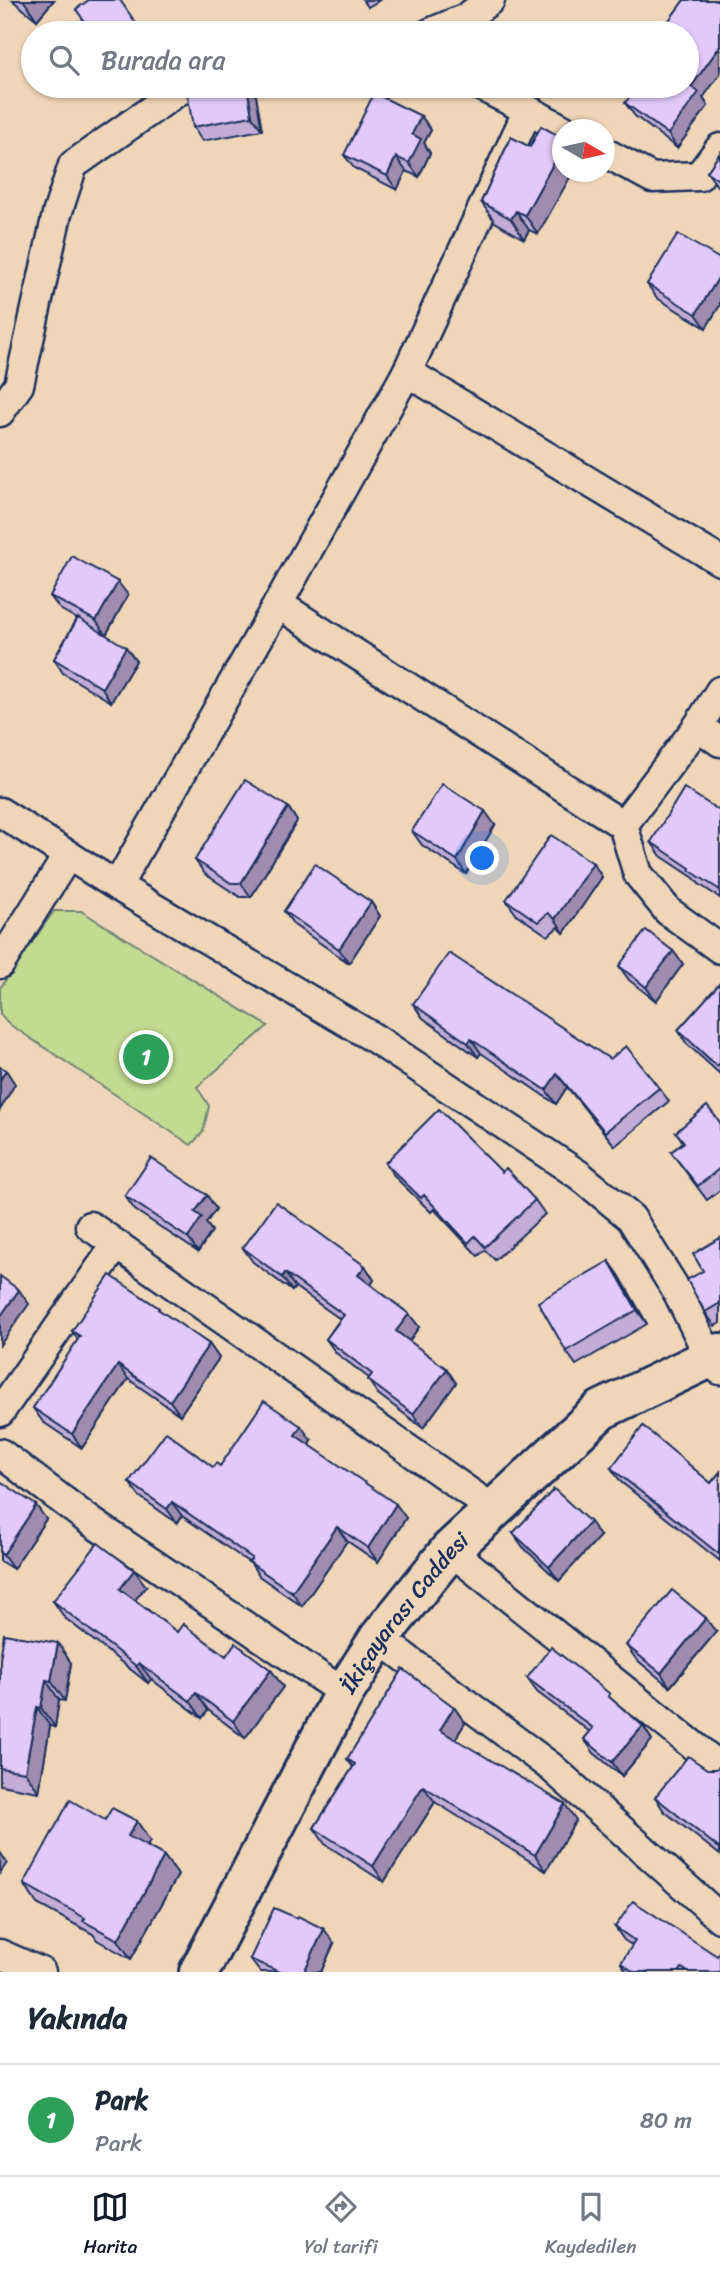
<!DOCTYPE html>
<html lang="tr">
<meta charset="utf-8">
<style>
body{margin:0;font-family:Sriracha,sans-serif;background:#f2f2f3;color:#1f2937}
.compass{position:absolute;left:552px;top:119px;width:63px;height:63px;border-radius:50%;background:#fff;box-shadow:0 2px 5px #0004;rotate:99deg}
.you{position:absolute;left:483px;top:859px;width:24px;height:24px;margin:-18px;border:5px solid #fff;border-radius:50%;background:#1a73e8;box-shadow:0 0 0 10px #1a73e833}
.badge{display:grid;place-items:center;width:46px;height:46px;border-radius:50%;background:#111827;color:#fff;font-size:23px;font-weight:700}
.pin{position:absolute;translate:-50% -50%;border:4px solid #fff;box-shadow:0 2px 7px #0006}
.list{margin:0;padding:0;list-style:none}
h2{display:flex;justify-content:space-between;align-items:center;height:91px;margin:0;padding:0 28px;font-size:30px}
h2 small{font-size:23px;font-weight:400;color:#747a83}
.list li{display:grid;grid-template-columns:46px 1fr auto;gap:21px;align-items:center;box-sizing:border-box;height:112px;padding:0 28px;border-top:2px solid #e0e1e3}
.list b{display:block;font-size:26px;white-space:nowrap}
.list p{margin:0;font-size:23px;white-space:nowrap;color:#747a83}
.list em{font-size:23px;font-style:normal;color:#747a83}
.icon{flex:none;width:38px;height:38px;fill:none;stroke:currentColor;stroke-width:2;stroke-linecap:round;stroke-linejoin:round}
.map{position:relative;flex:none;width:720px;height:1972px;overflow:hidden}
.search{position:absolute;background:#fff;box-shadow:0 2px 5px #0004;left:21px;right:21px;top:21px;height:77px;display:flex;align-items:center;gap:18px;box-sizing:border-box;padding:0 24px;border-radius:38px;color:#747a83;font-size:26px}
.sheet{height:203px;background:#fff}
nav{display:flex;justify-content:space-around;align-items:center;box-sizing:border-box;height:98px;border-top:2px solid #e0e1e3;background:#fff;font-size:19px;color:#747a83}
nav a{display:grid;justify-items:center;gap:4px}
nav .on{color:#111827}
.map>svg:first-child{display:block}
</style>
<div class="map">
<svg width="720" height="1972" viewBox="0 0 720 1972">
<rect width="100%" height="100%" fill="#f0d6b8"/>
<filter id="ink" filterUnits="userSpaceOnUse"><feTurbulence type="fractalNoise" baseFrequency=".0143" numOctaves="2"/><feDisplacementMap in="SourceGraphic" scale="14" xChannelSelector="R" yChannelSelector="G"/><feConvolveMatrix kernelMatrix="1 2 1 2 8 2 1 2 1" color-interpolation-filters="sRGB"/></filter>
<g filter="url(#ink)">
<polygon fill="#c4da90" stroke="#708477" stroke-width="2" points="54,911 81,911 268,1026 197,1087 209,1106 203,1132 191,1145 9,1024 0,1014 0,988"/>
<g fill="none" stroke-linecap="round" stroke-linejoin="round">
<defs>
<g id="street">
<polyline points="430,33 466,18 490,0"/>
<polyline points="481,86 528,110 407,372 720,561"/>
<polyline points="528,110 564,130"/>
<polyline points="604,152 652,178 699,176 720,148"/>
<polyline points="407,372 278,604 623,825 638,874 668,911 720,949"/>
<polyline points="0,412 19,385 57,214 73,165 181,89 216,86"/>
<polyline points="698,726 720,742"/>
<polyline points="0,812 117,886 374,1038 579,1175 631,1218 678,1293 710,1358 720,1370"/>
<polyline points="623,825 698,726 720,691"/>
<polyline points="117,886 278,604"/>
<polyline points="0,964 68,855"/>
<polyline points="90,1226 493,1509"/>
<polyline points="0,1412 116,1245"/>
<polyline points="0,1453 90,1521 344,1693"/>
<polyline points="450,1550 720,1767"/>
<polyline points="379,1638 551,1767 720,1918"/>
<polyline points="0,1954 41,1972"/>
</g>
<g id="secondary">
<path id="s1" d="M 199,1972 L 344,1693 L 379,1638 L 450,1550 L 601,1410 L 720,1353"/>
</g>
</defs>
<use href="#street" stroke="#1b2f5e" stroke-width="33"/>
<use href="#secondary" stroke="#1b2f5e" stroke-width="44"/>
<use href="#street" stroke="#f0d6b8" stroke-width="28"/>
<use href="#secondary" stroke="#f0d6b8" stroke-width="38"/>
</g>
<g fill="#c2add6" stroke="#1b2f5e" stroke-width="2">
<polygon points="12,0 54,0 37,20"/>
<polygon points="363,0 380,0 368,7"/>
<polygon points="684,0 703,98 708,106 677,148 635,116 625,103 687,33 664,33 662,30"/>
<polygon points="256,96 262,130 202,141 193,127"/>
<polygon points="421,116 431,130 424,143 430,153 419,177 406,171 397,190 354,168 344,155"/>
<polygon points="511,137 538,234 529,230 524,239 495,222 481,202"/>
<polygon points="720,153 720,188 717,186 707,172"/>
<polygon points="720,259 720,305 706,328 657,298 647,284"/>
<polygon points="128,595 106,635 136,661 111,702 63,673 54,659 77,619 60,609 50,596"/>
<polygon points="288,807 297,821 251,897 240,897 205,874 195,860"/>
<polygon points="720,811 720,898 699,884 694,878 661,856 651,842"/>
<polygon points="495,825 466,874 422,845 412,831"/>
<polygon points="593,863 602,877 564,933 558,927 548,936 516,914 506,900"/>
<polygon points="371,902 380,916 349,963 294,925 284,911"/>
<polygon points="673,951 683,964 656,1001 629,980 619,966"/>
<polygon points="720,983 720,1074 687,1044 678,1030"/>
<polygon points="413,1004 610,1059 659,1088 669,1101 615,1146 567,1087 556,1104 481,1053 478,1057 423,1018"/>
<polygon points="720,1122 720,1190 707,1200 671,1152 683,1142 676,1132"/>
<polygon points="385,1163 502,1172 535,1200 545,1214 495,1260 485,1250 478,1256 434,1209 431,1212 395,1177"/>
<polygon points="125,1196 216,1209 206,1223 212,1231 198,1252 135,1210"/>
<polygon points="720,1238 720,1323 715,1326 705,1312"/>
<polygon points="243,1248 365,1266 374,1280 371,1285 409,1314 419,1327 409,1341 456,1383 423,1428 378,1394 368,1380 369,1378 336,1353 326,1339 340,1319 295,1287 292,1291 253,1262"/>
<polygon points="609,1261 619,1275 647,1324 576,1365 566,1351"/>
<polygon points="161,1312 209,1344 219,1358 180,1415 128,1379 82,1448 43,1422 33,1408 78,1340 72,1331"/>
<polygon points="311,1440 308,1444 406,1518 378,1562 347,1541 302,1606 259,1576 251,1564 182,1516 177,1523 139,1496 129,1482 220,1466"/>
<polygon points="611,1468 711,1483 720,1472 720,1561 621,1482"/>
<polygon points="0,1481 46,1519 13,1569 0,1561"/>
<polygon points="513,1533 600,1536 559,1581 523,1547"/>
<polygon points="146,1586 135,1600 177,1632 226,1656 271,1670 283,1687 245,1738 208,1710 202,1718 151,1679 148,1683 65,1618 53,1601"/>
<polygon points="716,1632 670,1687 636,1659 626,1645"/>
<polygon points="0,1659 71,1663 65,1701 59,1700 55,1727 50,1726 39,1792 0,1785"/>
<polygon points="527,1678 617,1704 643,1726 652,1740 622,1776 594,1753 584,1739 590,1732 537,1692"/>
<polygon points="454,1707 465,1723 455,1739 576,1820 546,1871 435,1802 384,1882 325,1844 314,1828 353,1767 347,1759"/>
<polygon points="720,1766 720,1855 664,1811 655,1797 707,1769 716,1769"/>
<polygon points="105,1820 150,1841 147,1846 164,1856 178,1875 131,1959 97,1940 93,1934 37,1904 24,1884"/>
<polygon points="615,1927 720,1972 627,1972 621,1963 633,1946 624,1940"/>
<polygon points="334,1943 321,1972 260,1972 250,1959"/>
</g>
<g fill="#9e8dae" stroke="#1b2f5e" stroke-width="2">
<polygon points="24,0 54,0 37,20 24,1"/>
<polygon points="720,46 720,74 703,98 708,106 677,148 668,134 691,87"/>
<polygon points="247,86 249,86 256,96 262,130 252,116"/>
<polygon points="421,116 431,130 424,143 430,153 419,177 409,163 412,134"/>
<polygon points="563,146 563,172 573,172 538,234 525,215"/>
<polygon points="396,157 406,171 397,190 387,176"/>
<polygon points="516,211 529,230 524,239 511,219"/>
<polygon points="720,275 720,305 706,328 696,314"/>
<polygon points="118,582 128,595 106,635 96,621"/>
<polygon points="126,647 136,661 111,702 102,688"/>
<polygon points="288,807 297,821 251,897 241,883"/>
<polygon points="485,811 495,825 466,874 457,860"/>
<polygon points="593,863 602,877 564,933 555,919"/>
<polygon points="371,902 380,916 349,963 339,949"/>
<polygon points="673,951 683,964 656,1001 646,987"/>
<polygon points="471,1039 481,1053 478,1057 468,1043"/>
<polygon points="6,1070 15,1084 0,1110 0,1080"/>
<polygon points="557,1074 567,1087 556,1104 546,1090"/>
<polygon points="207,1195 216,1209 206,1223 212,1231 198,1252 188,1238 195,1212"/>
<polygon points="609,1261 619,1275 647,1324 637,1310"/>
<polygon points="365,1266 374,1280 368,1289 358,1275"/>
<polygon points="285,1273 295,1287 292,1291 282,1277"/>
<polygon points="19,1290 29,1304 0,1345 0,1317"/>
<polygon points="409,1314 419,1327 406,1345 396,1331"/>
<polygon points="209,1344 219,1358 180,1415 170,1401"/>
<polygon points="118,1365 128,1379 82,1448 72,1434"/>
<polygon points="447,1369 456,1383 423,1428 413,1414"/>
<polygon points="301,1426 311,1440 305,1449 295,1435"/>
<polygon points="172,1502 182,1516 177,1523 167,1509"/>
<polygon points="396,1504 406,1518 378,1562 368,1548"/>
<polygon points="36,1505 46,1519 13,1569 3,1555"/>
<polygon points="590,1522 600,1536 559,1581 549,1567"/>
<polygon points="337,1527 347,1541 302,1606 292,1592"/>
<polygon points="134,1570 146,1586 131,1605 120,1589"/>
<polygon points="706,1618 716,1632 670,1687 661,1673"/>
<polygon points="58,1643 71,1663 65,1701 51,1681"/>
<polygon points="139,1663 151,1679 148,1683 136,1666"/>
<polygon points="271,1670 283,1687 245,1738 233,1721"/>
<polygon points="46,1680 59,1700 55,1727 41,1708"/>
<polygon points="196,1693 208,1710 202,1718 190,1701"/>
<polygon points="37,1707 50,1726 39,1792 25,1772"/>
<polygon points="454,1707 465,1723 451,1746 440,1730"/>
<polygon points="643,1726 652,1740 622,1776 612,1762"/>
<polygon points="423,1786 435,1802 384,1882 373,1866"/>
<polygon points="565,1804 576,1820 546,1871 535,1855"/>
<polygon points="137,1821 150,1841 142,1856 128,1836"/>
<polygon points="0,1852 7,1863 0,1873"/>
<polygon points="164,1856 178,1875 131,1959 118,1940"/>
<polygon points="324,1929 334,1943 321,1972 304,1972"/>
</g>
<g fill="#e1c9f9" stroke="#1b2f5e" stroke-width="2">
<polygon points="89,0 120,0 142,32 140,33 92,33 76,9"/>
<polygon points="684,0 720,0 720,46 691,87 699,92 668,134 625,103 638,86 687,86 687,33 666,33 662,30"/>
<polygon points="224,86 247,86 252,116 193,127 187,92"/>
<polygon points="374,93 421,116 412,134 421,139 409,163 396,157 387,176 344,155"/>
<polygon points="541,126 563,138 563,146 525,215 516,211 511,219 481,202 511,137 530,147"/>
<polygon points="720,153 720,181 707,172"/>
<polygon points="678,234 720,259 720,275 696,314 647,284"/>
<polygon points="72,556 118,582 96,621 50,596"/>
<polygon points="78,618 126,647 102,688 54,659"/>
<polygon points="245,780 288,807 241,883 231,883 195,860"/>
<polygon points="442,784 485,811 457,860 412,831"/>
<polygon points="684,788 720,811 720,890 689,870 690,868 651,842"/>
<polygon points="551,835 593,863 555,919 548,913 538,922 506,900"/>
<polygon points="315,864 371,902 339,949 284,911"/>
<polygon points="646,930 673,951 646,987 619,966"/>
<polygon points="449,953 610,1059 626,1046 659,1088 605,1132 557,1074 546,1090 471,1039 468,1043 413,1004"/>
<polygon points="720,983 720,1063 717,1066 678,1030"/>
<polygon points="0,1067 6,1070 0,1080"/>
<polygon points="707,1106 720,1122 720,1168 698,1186 671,1152 684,1142 676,1132"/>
<polygon points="439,1109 502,1172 506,1168 535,1200 485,1247 475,1236 468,1243 424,1195 421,1198 385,1163"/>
<polygon points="151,1158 207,1195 195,1212 202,1217 188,1238 125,1196"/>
<polygon points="276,1202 365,1266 358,1275 409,1314 396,1331 447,1369 413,1414 368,1380 372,1374 326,1339 344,1315 285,1273 282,1277 243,1248"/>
<polygon points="720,1238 720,1303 705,1312 687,1280 703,1271 693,1254"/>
<polygon points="609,1261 637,1310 566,1351 538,1302"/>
<polygon points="110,1275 159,1308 158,1309 209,1344 170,1401 118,1365 72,1434 33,1408 80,1336 72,1331"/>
<polygon points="0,1276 19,1290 0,1317"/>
<polygon points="264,1401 301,1426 295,1435 396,1504 368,1548 337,1527 292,1592 249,1562 252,1558 172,1502 167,1509 129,1482 166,1432 213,1467 216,1463 220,1466"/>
<polygon points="643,1426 711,1483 720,1472 719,1554 611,1468"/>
<polygon points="0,1481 36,1505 3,1555 0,1553"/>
<polygon points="554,1489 590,1522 549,1567 513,1533"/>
<polygon points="98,1543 134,1570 120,1589 177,1632 183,1624 226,1656 235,1643 271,1670 233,1721 196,1693 190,1701 139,1663 136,1666 53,1601"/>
<polygon points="672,1590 706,1618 661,1673 626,1645"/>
<polygon points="4,1634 58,1643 51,1681 46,1680 41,1708 37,1707 25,1772 0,1768 0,1659"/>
<polygon points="551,1647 610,1694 608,1696 643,1726 612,1762 584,1739 593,1728 527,1678"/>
<polygon points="403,1669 454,1707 440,1730 565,1804 535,1855 423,1786 373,1866 314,1828 355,1764 347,1759"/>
<polygon points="688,1756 707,1769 716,1769 720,1766 720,1849 655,1797"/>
<polygon points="70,1800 105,1820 112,1808 137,1821 128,1836 164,1856 118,1940 83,1921 85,1918 24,1884"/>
<polygon points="633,1901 717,1956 720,1952 720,1972 688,1972 682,1968 679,1972 634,1972 621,1963 635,1941 615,1927"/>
<polygon points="274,1908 297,1918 298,1916 324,1929 304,1972 279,1972 250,1959"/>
</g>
</g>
<g text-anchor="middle" stroke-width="6" stroke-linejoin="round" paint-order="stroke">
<g font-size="23" fill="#1b2f5e" stroke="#f0d6b8">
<text dy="8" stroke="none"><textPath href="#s1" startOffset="415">İkiçayarası Caddesi</textPath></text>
</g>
</g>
</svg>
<svg class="compass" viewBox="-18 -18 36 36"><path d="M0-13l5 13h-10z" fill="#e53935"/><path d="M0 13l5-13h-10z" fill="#747a83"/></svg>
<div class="you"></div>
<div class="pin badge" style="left:146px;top:1057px;background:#2e9e5b">1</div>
<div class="search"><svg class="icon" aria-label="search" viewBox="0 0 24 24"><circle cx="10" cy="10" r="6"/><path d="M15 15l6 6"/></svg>Burada ara</div>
</div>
<section class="sheet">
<h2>Yakında<small></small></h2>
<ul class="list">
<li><span class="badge" style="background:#2e9e5b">1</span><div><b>Park</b><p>Park</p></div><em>80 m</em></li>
</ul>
</section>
<nav>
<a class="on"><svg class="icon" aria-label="map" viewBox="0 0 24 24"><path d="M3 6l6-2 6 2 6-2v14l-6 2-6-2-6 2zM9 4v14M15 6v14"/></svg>Harita</a>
<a><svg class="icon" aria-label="directions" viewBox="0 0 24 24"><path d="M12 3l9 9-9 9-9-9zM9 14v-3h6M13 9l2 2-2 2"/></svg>Yol tarifi</a>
<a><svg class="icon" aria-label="saved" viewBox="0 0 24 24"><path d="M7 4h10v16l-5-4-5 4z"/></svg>Kaydedilen</a>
</nav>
